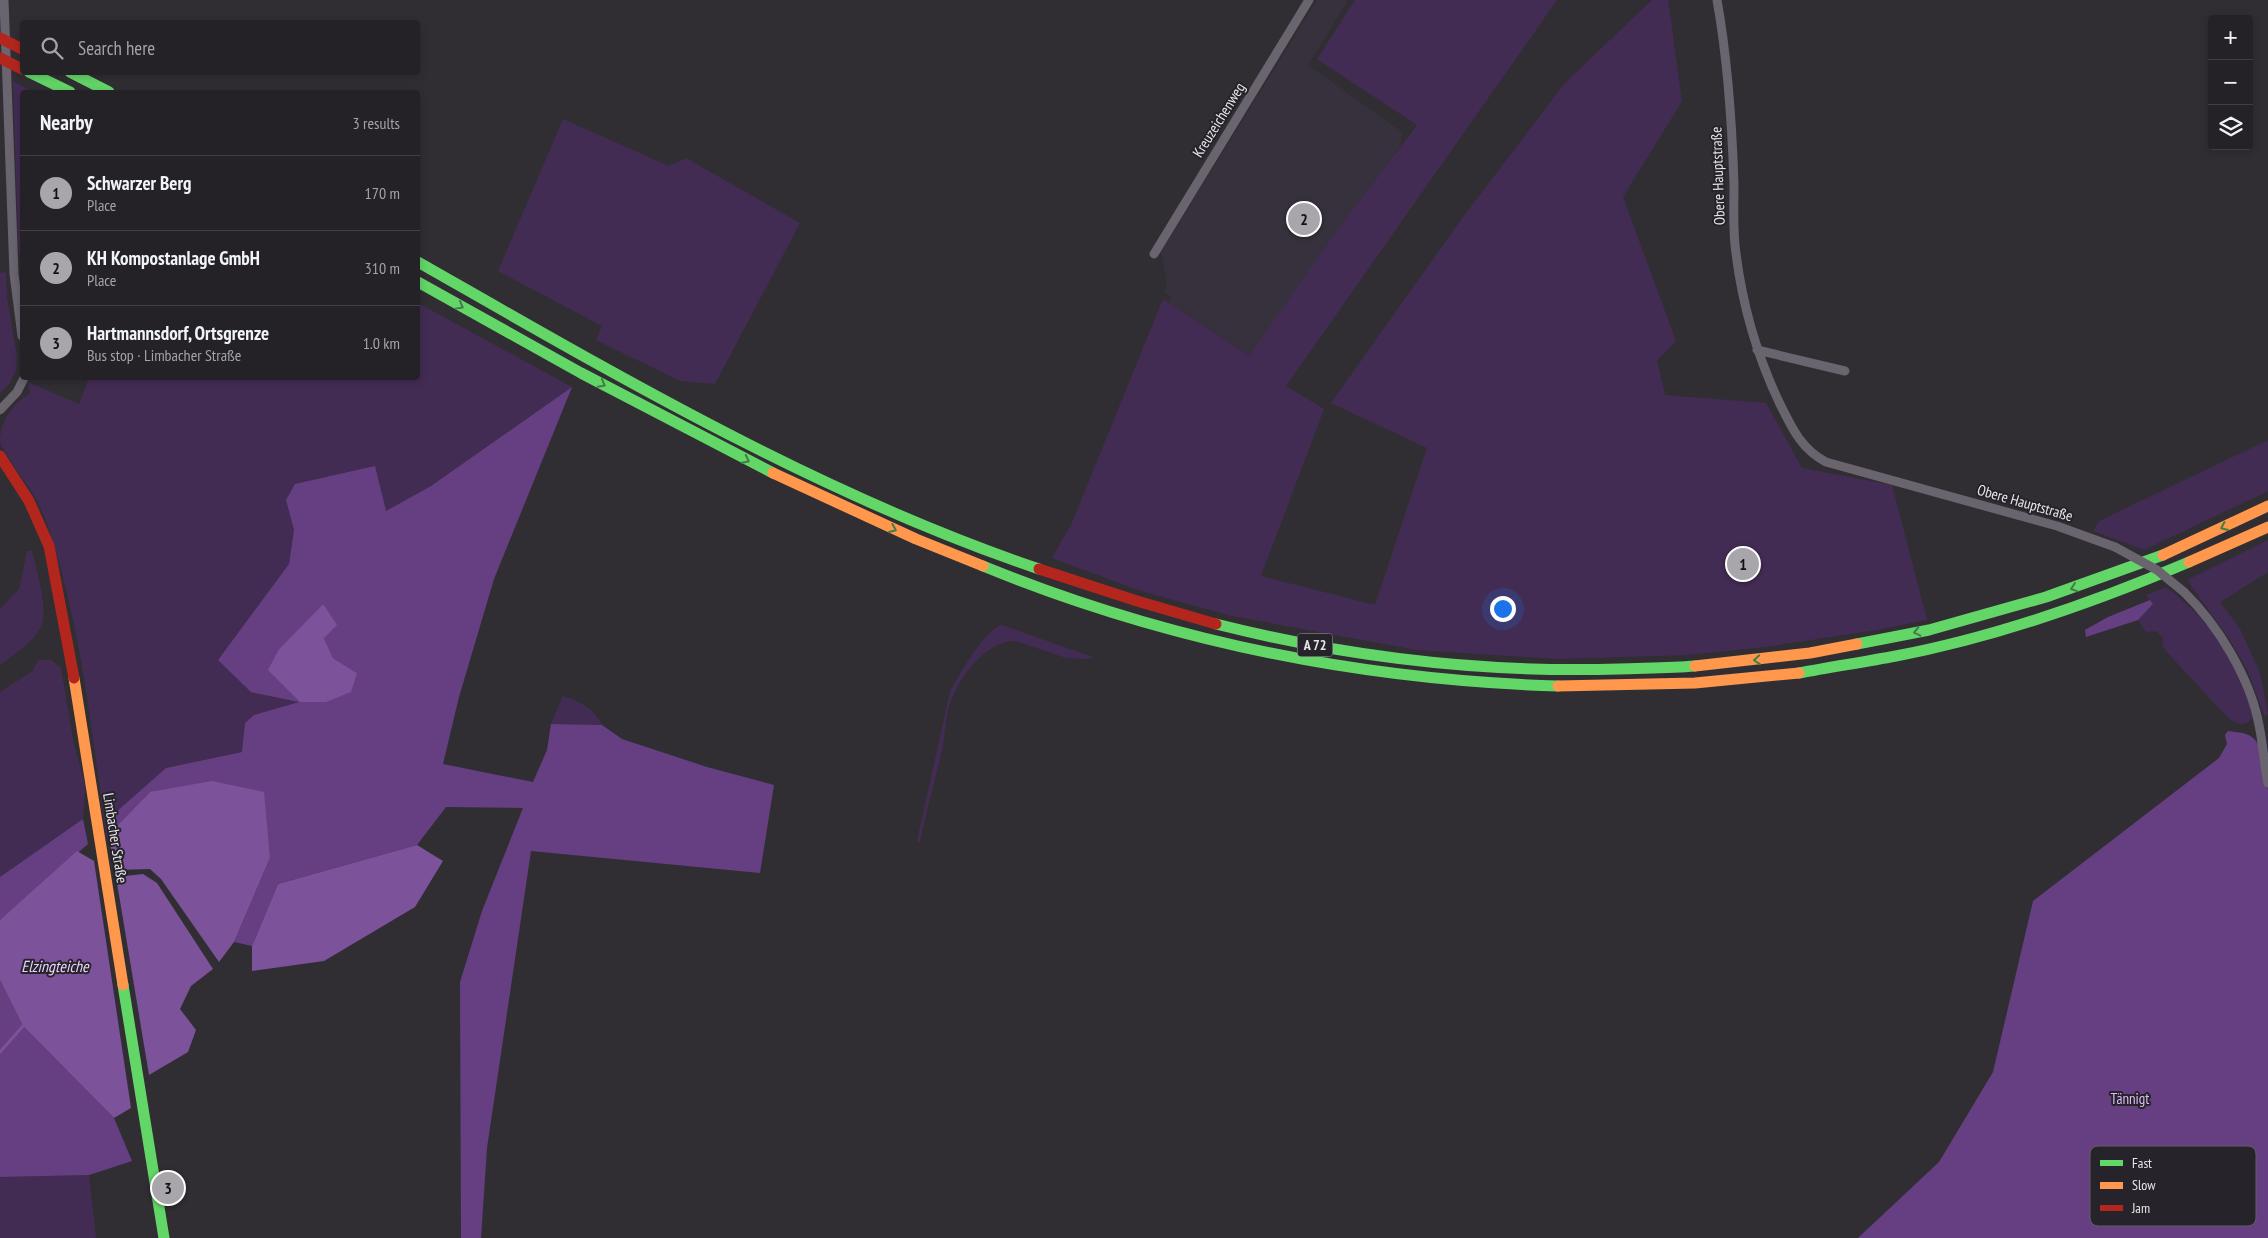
<!DOCTYPE html>
<meta charset="utf-8">
<style>
body{margin:0;font-family:"PT Sans Narrow",sans-serif;background:#2c2a2e;color:#f1f3f6}
.controls{position:absolute;right:15px;top:15px;display:grid;overflow:hidden;border-radius:5px;box-shadow:0 2px 8px #0003}
.controls button{width:45px;height:45px;display:grid;place-items:center;padding:0;border:0;border-bottom:1px solid #413f43;background:#242226;color:#f1f3f6;font:25px sans-serif}
.you{position:absolute;left:1502px;top:608px;width:18px;height:18px;margin:-12px;border:4px solid #fff;border-radius:50%;background:#1a73e8;box-shadow:0 0 0 8px #1a73e833}
.badge{display:grid;place-items:center;width:32px;height:32px;border-radius:50%;background:#a8a6aa;color:#111;font-size:16px;font-weight:700}
.pin{position:absolute;translate:-50% -50%;border:2px solid #fff;box-shadow:0 1px 5px #0006}
.list{margin:0;padding:0;list-style:none}
h2{display:flex;justify-content:space-between;align-items:center;height:65px;margin:0;padding:0 20px;font-size:21px}
h2 small{font-size:16px;font-weight:400;color:#a3a4a7}
.list li{display:grid;grid-template-columns:32px 1fr auto;gap:15px;align-items:center;box-sizing:border-box;height:75px;padding:0 20px;border-top:1px solid #413f43}
.list b{display:block;font-size:19px;white-space:nowrap}
.list p{margin:0;font-size:16px;white-space:nowrap;color:#a3a4a7}
.list em{font-size:16px;font-style:normal;color:#a3a4a7}
.icon{flex:none;width:28px;height:28px;fill:none;stroke:currentColor;stroke-width:2;stroke-linecap:round;stroke-linejoin:round}
.map{position:relative;flex:none;width:2268px;height:1238px;overflow:hidden}
.search{position:absolute;background:#242226;box-shadow:0 2px 8px #0003;left:20px;top:20px;width:400px;height:55px;display:flex;align-items:center;gap:12px;box-sizing:border-box;padding:0 18px;border-radius:5px;color:#a3a4a7;font-size:19px}
.panel{position:absolute;background:#242226;box-shadow:0 2px 8px #0003;left:20px;top:90px;width:400px;height:290px;border-radius:5px}
.map>svg:first-child{display:block}
</style>
<div class="map">
<svg width="2268" height="1238" viewBox="0 0 2268 1238">
<rect width="100%" height="100%" fill="#302e33"/>
<polygon fill="#37313d" points="1317,0 1348,0 1308,65 1402,132 1401,145 1249,356 1169,303 1171,296 1164,293 1167,284 1161,252"/>
<g fill="#432c54">
<polygon points="1355,0 1557,0 1286,386 1324,409 1261,576 1375,605 1427,448 1331,403 1463,217 1565,83 1652,0 1668,0 1682,101 1623,197 1676,341 1657,361 1665,395 1766,403 1802,468 1892,485 1927,620 1876,630 1765,647 1686,655 1558,659 1417,650 1232,616 1141,591 1052,558 1071,525 1163,299 1249,356 1336,232 1417,125 1317,59"/>
<polygon points="13,81 33,92 22,92 22,284 18,238"/>
<polygon points="563,119 669,166 686,158 800,223 715,384 680,381 596,340 602,326 498,271"/>
<polygon points="6,272 7,298 17,356 16,371 9,384 0,393 0,273"/>
<path d="M 418,303 L 572,387 L 431,486 L 386,511 L 286,500 L 294,530 L 289,564 L 218,660 L 300,702 L 255,715 L 245,723 L 242,752 L 166,768 L 107,820 L 111,832 L 107,840 C 93,741 83,641 54,545 C 49,530 44,513 36,499 C 30,488 1,449 0,442 C 0,422 13,402 30,394 L 28,382 L 79,404 L 89,378 L 418,378 Z"/>
<polygon points="2268,440 2268,491 2144,550 2093,531 2099,521"/>
<polygon points="2268,540 2268,572 2220,602 2240,629 2260,673 2268,714 2265,717 2248,671 2228,637 2187,580"/>
<path d="M 27,551 L 32,551 C 36,568 48,607 42,624 C 35,642 14,654 0,665 L 0,609 L 19,589 Z"/>
<path d="M 2166,587 C 2212,622 2237,662 2253,717 C 2245,728 2238,724 2228,718 L 2166,651 L 2162,645 L 2163,637 L 2156,631 L 2146,632 L 2138,620 L 2153,605 L 2146,595 Z"/>
<path d="M 1002,625 L 1093,657 L 1087,659 L 1066,658 L 1016,641 C 984,640 955,682 948,710 C 945,726 944,743 940,759 C 933,787 926,815 919,844 L 917,840 L 950,692 C 957,677 986,628 1002,625 Z"/>
<polygon points="38,660 51,660 61,668 73,740 85,785 83,819 0,877 0,692 33,671"/>
<path d="M 563,696 C 581,702 593,708 602,725 L 551,724 Z"/>
<polygon points="89,1175 96,1238 0,1238 0,1177"/>
</g>
<g fill="#663f83" fill-rule="evenodd">
<path d="M 572,387 L 494,579 L 459,697 L 443,764 L 533,782 L 547,750 L 551,724 L 602,725 L 622,739 L 707,767 L 774,785 L 760,873 L 531,851 L 487,1148 L 481,1238 L 461,1238 L 460,982 L 482,911 L 523,808 L 446,807 L 417,845 L 278,884 L 252,946 L 234,942 L 270,858 L 150,792 L 111,832 L 107,820 L 166,768 L 242,752 L 245,723 L 254,715 L 299,702 L 251,692 L 218,660 L 289,564 L 294,530 L 286,500 L 295,484 L 375,466 L 386,511 L 431,486 ZM 323,604 L 324,638 L 333,658 L 357,673 L 279,649 Z"/>
<polygon points="2150,600 2153,604 2138,620 2086,637 2085,630 2108,617"/>
<path d="M 2228,731 C 2241,733 2251,732 2258,744 L 2268,790 L 2268,1238 L 1858,1238 L 1939,1162 L 1993,1072 L 2033,901 L 2219,758 L 2227,744 L 2225,735 Z"/>
<polygon points="83,819 88,844 0,920 0,877"/>
<polygon points="0,980 23,1026 114,1118 132,1161 89,1175 0,1177"/>
</g>
<g fill="#7c529b">
<polygon points="323,604 337,625 324,638 333,658 357,673 351,692 326,702 300,702 268,670 279,649"/>
<polygon points="212,781 264,792 270,858 234,942 219,962 161,879 150,869 115,870 109,839 111,832 150,792"/>
<polygon points="417,845 443,861 415,907 324,961 252,971 252,946 278,884"/>
<polygon points="77,851 94,861 131,1108 114,1118 23,1026 0,980 0,920"/>
<polygon points="143,874 157,883 213,969 191,986 180,1009 196,1030 188,1052 149,1075 116,877"/>
</g>
<g fill="none" stroke-linecap="round" stroke-linejoin="round">
<polyline stroke="#7c529b" stroke-width="3" points="0,1052 23,1026"/>
<g stroke="#6a646f" stroke-width="9">
<polyline points="4,0 14,274 22,336"/>
<path d="M 1717,0 C 1728,61 1732,123 1734,184 C 1734,205 1733,225 1735,245 C 1741,300 1756,354 1780,404 C 1792,428 1801,449 1826,462 L 2057,526 L 2115,547"/>
<polyline points="1154,254 1309,0"/>
<polyline points="1757,350 1845,371"/>
<polyline points="0,410 17,392 24,378"/>
<path d="M 2184,592 C 2218,625 2250,678 2259,725 C 2263,744 2264,764 2268,783"/>
</g>
<g stroke="#63d668" stroke-width="11">
<polyline points="29,72 70,92"/>
<polyline points="70,72 109,92"/>
<path d="M 418,262 C 618,376 820,495 1039,569"/>
<polyline points="418,282 581,373 773,473"/>
<path d="M 983,566 C 1167,641 1361,680 1558,686"/>
<path d="M 1216,624 C 1347,657 1484,673 1619,669 C 1644,668 1670,668 1695,666"/>
<polyline points="1857,644 1929,630 2046,597 2163,555"/>
<path d="M 1799,673 C 1831,667 1864,662 1896,656 C 1997,637 2095,602 2189,562"/>
<polyline points="123,985 164,1238"/>
</g>
<g stroke="#ff974d" stroke-width="11">
<polyline points="773,473 916,539 983,566"/>
<polyline points="2163,555 2268,506"/>
<polyline points="2189,562 2268,527"/>
<polyline points="1695,666 1810,653 1857,644"/>
<polyline points="74,678 123,985"/>
<polyline points="1558,686 1695,683 1799,673"/>
</g>
<g stroke="#b3261e" stroke-width="11">
<polyline points="0,456 29,501 49,546 74,678"/>
<polyline points="1039,569 1137,601 1216,624"/>
</g>
<polyline stroke="#6a646f" stroke-width="9" points="2115,547 2157,570 2184,592"/>
<g stroke="#b3261e" stroke-width="11">
<polyline points="0,38 22,49"/>
<polyline points="0,58 22,69"/>
</g>
</g>
<defs><path id="oneway-chevron" d="M-2-3.5L2.5 0L-2 3.5" fill="none" stroke-width="1.6" stroke-linecap="round" stroke-linejoin="round" transform="scale(1.25)"/></defs>
<g stroke="#447c49">
<use href="#oneway-chevron" transform="translate(460 306) rotate(29)"/>
<use href="#oneway-chevron" transform="translate(602 384) rotate(28)"/>
<use href="#oneway-chevron" transform="translate(746 460) rotate(27)"/>
<use href="#oneway-chevron" transform="translate(2224 527) rotate(155)"/>
<use href="#oneway-chevron" transform="translate(893 529) rotate(23)"/>
<use href="#oneway-chevron" transform="translate(2074 588) rotate(161)"/>
<use href="#oneway-chevron" transform="translate(1917 632) rotate(167)"/>
<use href="#oneway-chevron" transform="translate(1757 660) rotate(175)"/>
</g>
<g text-anchor="middle" stroke-width="4" stroke-linejoin="round" paint-order="stroke">
<rect fill="#26232a" stroke="#aeacb0" stroke-width="1" x="1297.5" y="633.5" width="35" height="23" rx="4"/>
<g font-size="14" font-weight="bold" fill="#e8e6ea">
<text x="1315" y="650">A 72</text>
</g>
<g font-size="15" fill="#e8e6ea" stroke="#26232a">
<text transform="translate(1219 120) rotate(-58)" y="5">Kreuzeichenweg</text>
<text transform="translate(1718 176) rotate(-92)" y="5">Obere Hauptstraße</text>
<text transform="translate(2025 503) rotate(16)" y="5">Obere Hauptstraße</text>
<text transform="translate(115 838) rotate(81)" y="5">Limbacher Straße</text>
</g>
<g font-size="15" fill="#dfbcfc" stroke="#26232a">
<text x="2130" y="1104">Tännigt</text>
</g>
<g font-size="16" font-style="italic" fill="#ead4ff" stroke="#26232a">
<text x="55" y="972">Elzingteiche</text>
</g>
</g>
<rect x="2090" y="1146" width="166" height="80" rx="8" fill="#26232a" stroke="#605e64" stroke-width="1"/>
<rect x="2100" y="1160" width="23" height="6" fill="#63d668"/>
<rect x="2100" y="1182" width="23" height="7" fill="#ff974d"/>
<rect x="2100" y="1205" width="23" height="6" fill="#b3261e"/>
<g font-size="14" fill="#e8e6ea">
<text x="2132" y="1168">Fast</text>
<text x="2132" y="1190">Slow</text>
<text x="2132" y="1213">Jam</text>
</g>
</svg>
<div class="controls">
<button>+</button>
<button>−</button>
<button><svg class="icon" aria-label="layers" viewBox="0 0 24 24"><path d="M12 4l9 5-9 5-9-5zM3 14l9 5 9-5"/></svg></button>
</div>
<div class="you"></div>
<div class="pin badge" style="left:1743px;top:564px">1</div>
<div class="pin badge" style="left:1304px;top:219px">2</div>
<div class="pin badge" style="left:168px;top:1188px">3</div>
<div class="search"><svg class="icon" aria-label="search" viewBox="0 0 24 24"><circle cx="10" cy="10" r="6"/><path d="M15 15l6 6"/></svg>Search here</div>
<section class="panel">
<h2>Nearby<small>3 results</small></h2>
<ul class="list">
<li><span class="badge">1</span><div><b>Schwarzer Berg</b><p>Place</p></div><em>170 m</em></li>
<li><span class="badge">2</span><div><b>KH Kompostanlage GmbH</b><p>Place</p></div><em>310 m</em></li>
<li><span class="badge">3</span><div><b>Hartmannsdorf, Ortsgrenze</b><p>Bus stop · Limbacher Straße</p></div><em>1.0 km</em></li>
</ul>
</section>
</div>
